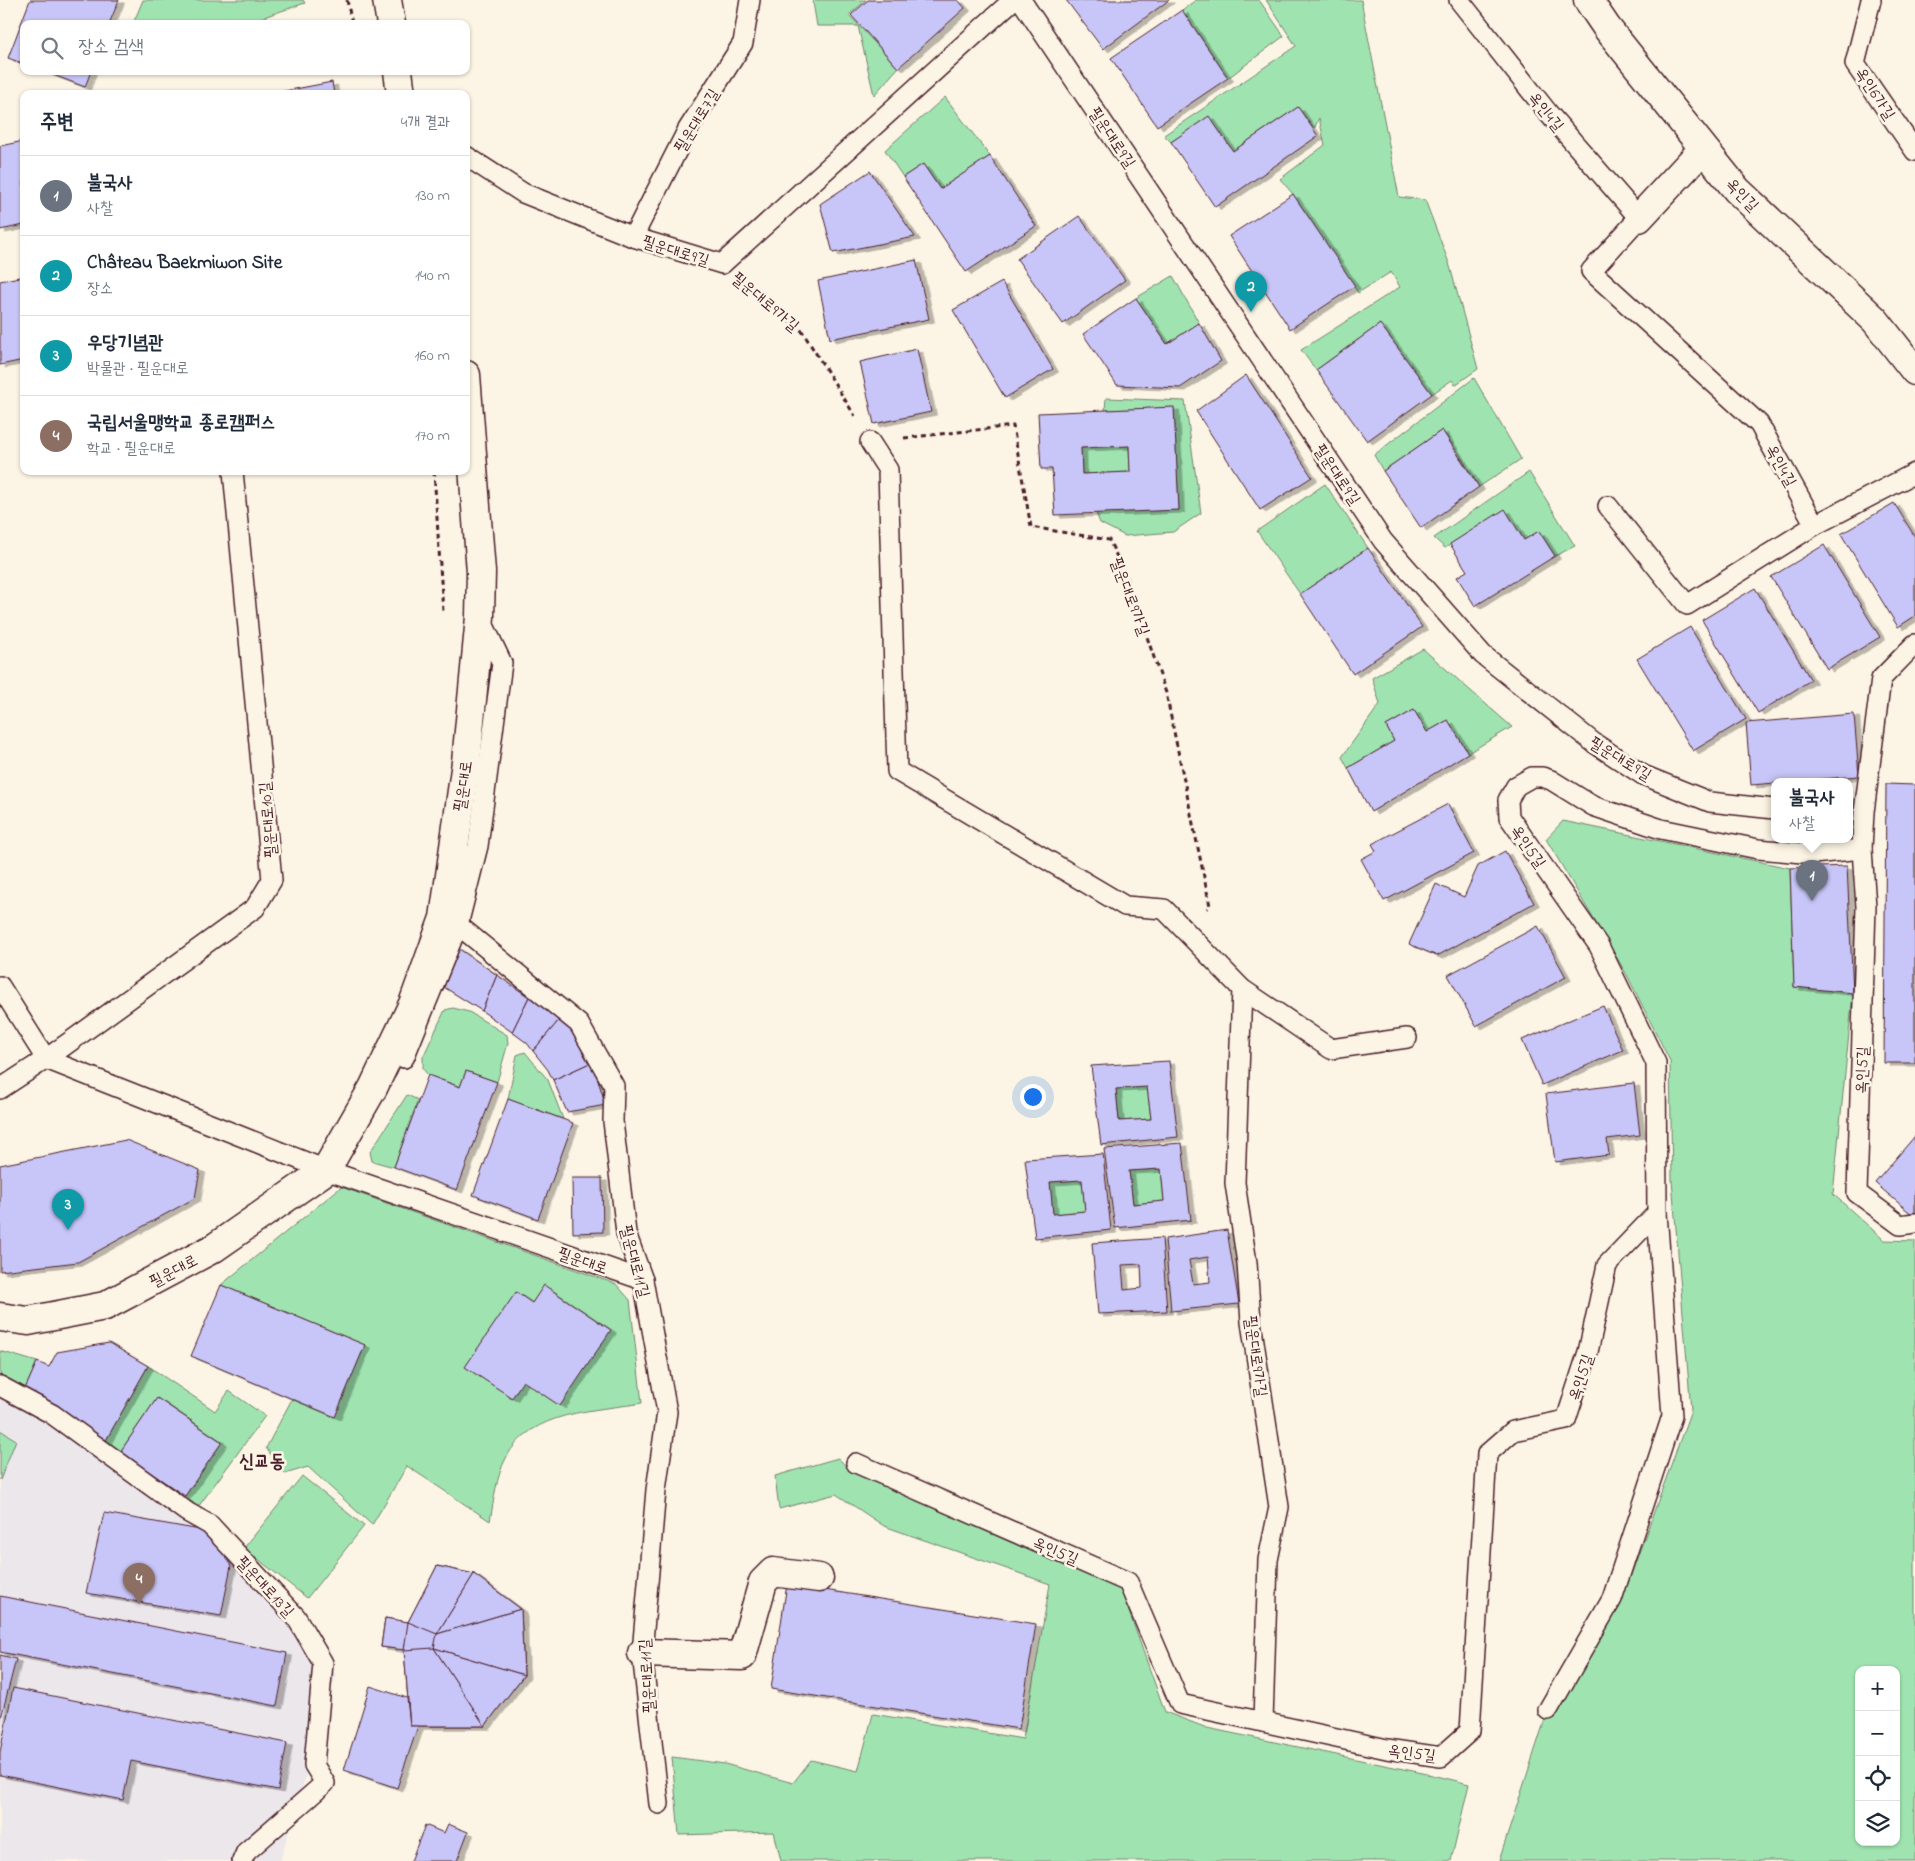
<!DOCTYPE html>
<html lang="ko">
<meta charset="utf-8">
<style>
body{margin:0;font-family:"Indie Flower","Poor Story",sans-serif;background:#f2f2f3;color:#1f2937}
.controls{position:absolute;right:15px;bottom:15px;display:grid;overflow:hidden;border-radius:10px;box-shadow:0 1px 4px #0004}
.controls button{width:45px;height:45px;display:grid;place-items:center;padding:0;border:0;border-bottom:1px solid #e0e1e3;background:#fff;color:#1f2937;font:25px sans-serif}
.you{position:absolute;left:1032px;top:1096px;width:18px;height:18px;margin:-12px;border:4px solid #fff;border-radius:50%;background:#1a73e8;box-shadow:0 0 0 8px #1a73e833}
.badge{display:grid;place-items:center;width:32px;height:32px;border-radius:50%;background:#7c3aed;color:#fff;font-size:16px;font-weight:700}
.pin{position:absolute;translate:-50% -41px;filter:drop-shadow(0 1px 2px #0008)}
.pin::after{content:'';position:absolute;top:26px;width:18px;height:15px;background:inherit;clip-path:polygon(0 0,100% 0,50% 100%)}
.popup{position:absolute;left:1771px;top:778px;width:82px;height:65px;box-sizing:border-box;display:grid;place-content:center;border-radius:10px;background:#fff;filter:drop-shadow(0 1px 4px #0005);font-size:16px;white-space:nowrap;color:#747a83}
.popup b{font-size:19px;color:#1f2937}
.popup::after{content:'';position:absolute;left:50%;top:100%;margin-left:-10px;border:10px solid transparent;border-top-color:#fff}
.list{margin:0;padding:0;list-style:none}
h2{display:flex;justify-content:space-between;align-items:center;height:65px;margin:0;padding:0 20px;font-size:21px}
h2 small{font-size:16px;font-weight:400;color:#747a83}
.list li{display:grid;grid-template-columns:32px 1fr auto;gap:15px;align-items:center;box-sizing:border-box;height:80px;padding:0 20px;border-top:1px solid #e0e1e3}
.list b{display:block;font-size:19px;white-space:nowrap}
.list p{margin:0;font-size:16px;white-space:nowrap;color:#747a83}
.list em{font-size:16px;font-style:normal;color:#747a83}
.icon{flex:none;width:28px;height:28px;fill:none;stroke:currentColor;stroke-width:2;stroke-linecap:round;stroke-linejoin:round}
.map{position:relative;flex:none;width:1915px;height:1861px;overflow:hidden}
.search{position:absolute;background:#fff;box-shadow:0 1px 4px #0004;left:20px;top:20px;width:450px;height:55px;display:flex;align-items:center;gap:12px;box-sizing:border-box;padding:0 18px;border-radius:10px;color:#747a83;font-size:19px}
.panel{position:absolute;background:#fff;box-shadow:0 1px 4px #0004;left:20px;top:90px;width:450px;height:385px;border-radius:10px}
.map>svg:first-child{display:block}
</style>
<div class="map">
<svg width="1915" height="1861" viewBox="0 0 1915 1861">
<defs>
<filter id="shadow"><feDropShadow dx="5.5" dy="3" stdDeviation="0" flood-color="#0004"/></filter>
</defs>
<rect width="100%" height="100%" fill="#fcf5e5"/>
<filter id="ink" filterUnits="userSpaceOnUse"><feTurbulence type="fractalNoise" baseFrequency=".02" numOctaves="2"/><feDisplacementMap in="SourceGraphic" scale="10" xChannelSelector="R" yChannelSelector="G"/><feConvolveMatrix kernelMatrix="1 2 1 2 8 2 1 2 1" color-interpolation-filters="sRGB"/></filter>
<g filter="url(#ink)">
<polygon fill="#ece7eb" points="0,1391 219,1532 336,1675 280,1861 0,1861"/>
<g fill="#9fe4b0" stroke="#74826e" fill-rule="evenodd">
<polygon points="143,0 303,0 305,3 243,24 133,24"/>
<polygon points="815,0 866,0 849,15 898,68 874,95 858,26 817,26 813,2"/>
<polygon points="1196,0 1259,0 1284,36 1228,78 1182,10"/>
<polygon points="1266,0 1361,0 1399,197 1425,200 1449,263 1478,369 1455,385 1452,380 1432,394 1380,324 1316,370 1301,350 1400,287 1391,272 1358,293 1293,194 1280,179 1325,145 1319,118 1314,129 1298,107 1233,151 1209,117 1171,142 1164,135 1296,46"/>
<polygon points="945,97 990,156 940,189 923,164 903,177 885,150"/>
<polygon points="1173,276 1199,323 1167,344 1136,298"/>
<polygon points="1474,378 1521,459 1479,487 1458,452 1442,430 1383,471 1374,455"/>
<polygon points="1106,398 1185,401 1201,513 1173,532 1125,536 1100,523 1096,513 1179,510 1174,408 1105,410"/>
<polygon points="1129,446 1130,472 1082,474 1081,448"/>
<polygon points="1529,472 1575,546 1555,556 1539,531 1524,540 1505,510 1445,548 1434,538"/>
<polygon points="1325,484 1368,548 1300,594 1257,531"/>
<polygon points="1423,649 1512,727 1468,753 1448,720 1427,732 1414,710 1386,726 1394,741 1348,768 1342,757 1380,704 1372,678"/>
<path d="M 1563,821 L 1790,868 L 1794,987 L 1853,993 L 1833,1194 L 1884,1240 L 1915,1241 L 1915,1861 L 1499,1861 L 1548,1710 L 1619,1608 L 1691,1410 L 1672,1180 L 1670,1061 L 1627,975 L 1546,839 ZM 1859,1670 L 1896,1670 L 1896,1842 L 1859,1842 Z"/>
<polygon points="453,1008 469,1012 507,1035 508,1043 497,1082 466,1071 460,1087 428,1075 423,1069 423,1057 445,1010"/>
<polygon points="525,1052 548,1080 563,1119 508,1099 517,1055"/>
<polygon points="1147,1087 1151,1119 1119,1121 1116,1089"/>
<polygon points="407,1095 418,1100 394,1167 372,1161 370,1152"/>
<polygon points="1161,1169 1164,1201 1133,1204 1129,1171"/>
<polygon points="1082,1180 1085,1211 1053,1214 1050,1182"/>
<path d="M 341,1187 L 616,1284 L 630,1300 L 642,1403 C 596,1411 531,1410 506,1458 C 496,1477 494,1500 490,1521 L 407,1466 L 372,1525 L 308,1467 L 285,1474 L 266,1448 L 292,1399 L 335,1416 L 365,1345 L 221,1285 Z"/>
<polygon points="0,1351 37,1362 25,1389 0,1376"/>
<polygon points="148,1366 215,1411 229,1391 265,1416 198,1507 185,1496 222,1442 157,1398 120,1452 105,1442"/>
<polygon points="0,1430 16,1440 0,1480"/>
<polygon points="838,1458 852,1472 1119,1584 1165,1712 1207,1728 1437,1776 1469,1784 1451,1861 781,1861 774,1832 679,1835 672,1757 725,1764 793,1783 811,1760 858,1771 873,1714 1023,1739 1050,1584 884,1526 836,1494 779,1509 775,1476"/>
<polygon points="302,1476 364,1526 307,1598 244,1548"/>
</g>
<g fill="#c8c6f8" stroke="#4a1f2b" fill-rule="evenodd" filter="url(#shadow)">
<polygon points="30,0 119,0 109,24 24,24 24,64 8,58"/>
<polygon points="868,0 958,0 965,8 898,68 851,15"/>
<polygon points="1066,0 1169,0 1103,49"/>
<polygon points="1182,10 1228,78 1157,126 1111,58"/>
<polygon points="43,71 91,71 85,87"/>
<polygon points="332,82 334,94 269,94"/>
<polygon points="1298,107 1318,136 1215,207 1171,142 1209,116 1233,151"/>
<polygon points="24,141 24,225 0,230 0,146"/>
<polygon points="990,156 1036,226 966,272 903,177 923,164 940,189"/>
<polygon points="870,171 915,237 833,253 820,204"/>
<polygon points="1293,194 1355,286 1290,329 1229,236"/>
<polygon points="1079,216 1125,280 1063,324 1017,259"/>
<polygon points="916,260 929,319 830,339 818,281"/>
<polygon points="24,276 24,360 0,365 0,281"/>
<polygon points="1002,282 1053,369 1005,398 953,310"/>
<polygon points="1136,298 1167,344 1199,323 1221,361 1180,388 1117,385 1083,334"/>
<polygon points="1380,324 1432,394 1367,441 1316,370"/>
<polygon points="917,349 931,412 874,424 860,362"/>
<polygon points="1246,375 1312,477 1260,510 1196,411"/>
<path d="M 1174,407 L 1179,510 L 1055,515 L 1052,469 L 1041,469 L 1038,413 ZM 1129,446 L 1130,472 L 1082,474 L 1081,448 Z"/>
<polygon points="1442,430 1479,487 1421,528 1383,471"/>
<polygon points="1894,503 1915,537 1915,616 1898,627 1841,534"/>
<polygon points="1505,509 1524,540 1539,531 1555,556 1475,606 1457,577 1467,571 1450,544"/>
<polygon points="1824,545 1880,637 1827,669 1771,577"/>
<polygon points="1368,548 1422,627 1353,674 1300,594"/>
<polygon points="1755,588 1811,680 1758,713 1702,620"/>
<polygon points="1690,627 1746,719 1693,751 1637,659"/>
<polygon points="1414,710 1427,732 1448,720 1468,753 1371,812 1348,768 1394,741 1386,726"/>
<polygon points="1854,714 1859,776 1751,785 1746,723"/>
<polygon points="1886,784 1915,785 1915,1063 1884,1063"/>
<polygon points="1448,804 1474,853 1384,901 1361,859 1376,851 1372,844"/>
<polygon points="1505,851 1534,903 1437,956 1409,944 1436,884 1464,897 1478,866"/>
<polygon points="1847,866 1853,993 1794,987 1790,868"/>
<polygon points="1538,926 1566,977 1476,1026 1448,975"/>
<polygon points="455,946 497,975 482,1011 439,984"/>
<polygon points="497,975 529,997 512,1032 482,1011"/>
<polygon points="529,997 560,1019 533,1051 527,1043 512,1032"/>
<polygon points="1603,1006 1623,1050 1542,1085 1522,1040"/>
<polygon points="560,1019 574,1030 592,1062 553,1080 548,1070 533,1051"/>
<path d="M 1169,1061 L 1178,1137 L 1101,1145 L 1091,1066 ZM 1147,1087 L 1151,1119 L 1119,1121 L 1116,1089 Z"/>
<polygon points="592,1062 606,1105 567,1112 553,1080"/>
<polygon points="466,1071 497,1082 457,1190 394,1167 428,1075 460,1087"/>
<polygon points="1634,1083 1640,1135 1607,1139 1609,1155 1555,1162 1546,1094"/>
<polygon points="508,1099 573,1123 538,1219 473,1195"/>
<polygon points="1915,1136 1915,1217 1875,1183"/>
<polygon points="126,1140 200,1170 195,1198 78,1262 0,1271 0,1165"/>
<path d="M 1182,1143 L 1191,1220 L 1115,1228 L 1104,1149 ZM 1161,1169 L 1164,1201 L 1133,1204 L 1129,1171 Z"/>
<path d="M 1103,1154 L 1111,1230 L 1035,1238 L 1025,1159 ZM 1082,1180 L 1085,1211 L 1053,1214 L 1050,1182 Z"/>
<polygon points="572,1178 602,1178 603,1232 573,1233"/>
<path d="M 1227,1230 L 1239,1304 L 1171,1311 L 1165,1239 ZM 1208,1257 L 1210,1282 L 1193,1284 L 1189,1260 Z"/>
<path d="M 1162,1238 L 1167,1311 L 1098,1314 L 1092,1243 ZM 1141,1264 L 1142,1288 L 1124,1290 L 1122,1265 Z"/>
<polygon points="221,1285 365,1345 335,1417 191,1356"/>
<polygon points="544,1285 611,1330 560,1406 523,1381 512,1398 465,1367 516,1292 532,1303"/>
<polygon points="109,1343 148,1366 105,1442 25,1389 37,1362 49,1367 57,1352"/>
<polygon points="157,1398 222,1442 185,1496 120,1452"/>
<polygon points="104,1513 212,1532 231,1566 221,1616 86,1593"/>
<polygon points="437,1566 474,1574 521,1609 524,1675 485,1726 410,1726 404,1650 381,1647 385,1618 408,1622"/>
<polygon points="437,1566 474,1574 437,1634 408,1622"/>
<polygon points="474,1574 521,1609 437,1634"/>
<polygon points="787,1584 1036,1624 1019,1729 771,1689"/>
<polygon points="0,1596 287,1653 277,1706 0,1652"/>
<polygon points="521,1609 524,1675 434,1648 437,1634"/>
<polygon points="385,1618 408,1622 404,1650 381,1647"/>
<polygon points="434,1648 485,1726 410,1726 404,1650"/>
<polygon points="434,1648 524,1675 485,1726"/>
<polygon points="0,1655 16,1659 0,1722"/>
<polygon points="370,1686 407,1698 410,1726 418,1726 397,1788 344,1770"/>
<polygon points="13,1688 287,1743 278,1790 131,1761 123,1800 0,1775 0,1752"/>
<polygon points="448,1824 468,1832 457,1861 411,1861 425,1825 444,1833"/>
</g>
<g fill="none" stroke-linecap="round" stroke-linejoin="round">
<defs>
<g id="lane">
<polyline points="1021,0 1383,541 1483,655 1594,743 1643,775 1710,802 1774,809"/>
<polyline points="1459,0 1549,114 1639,218 1591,271 1759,424 1815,525 1687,605 1608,506"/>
<polyline points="1871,0 1855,64 1915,151"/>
<polyline points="466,156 523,193 633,237 722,264 1013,0"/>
<polyline points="633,237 688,129 743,43 750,0"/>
<polyline points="870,442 888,470 897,771 1125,906 1164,909 1242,989 1331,1049 1407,1038"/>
<polyline points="1815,525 1915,473"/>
<polyline points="1862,849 1866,907 1857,1193 1900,1225 1915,1223"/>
<polyline points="458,925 478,846 502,663 480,617"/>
<polyline points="0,986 46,1059 326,1170 643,1280"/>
<polyline points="1242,989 1235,1183 1247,1263 1251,1322 1279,1507 1268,1560 1263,1722"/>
<polyline points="404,1058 458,925 579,1024 614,1086 613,1121 626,1233 643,1280 667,1412 656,1490 642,1653 659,1804"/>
<polyline points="0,1089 46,1059 255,908 272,880 233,471"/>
<polyline points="0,1386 52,1414 187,1512 210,1525 296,1617 323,1663 314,1765 325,1783 246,1852 242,1861"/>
<polyline points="856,1463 1128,1582 1180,1704 1387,1749 1441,1757 1470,1731 1487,1454 1513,1431 1566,1420 1588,1352 1607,1265 1657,1213 1656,1063 1599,946 1509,817 1508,800 1516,786 1532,777 1542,777 1551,780 1593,806 1661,829 1758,849 1813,854 1862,849 1864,812 1881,679 1915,644"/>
<polyline points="1548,1710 1612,1599 1672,1416 1657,1213"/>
</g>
<g id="street">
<polyline points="1588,0 1607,28 1737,190 1875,320 1915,371"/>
<polyline points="1639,218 1703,149"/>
<polyline points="642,1653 742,1656 763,1582 773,1572 819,1578"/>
</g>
<g id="secondary">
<polyline points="387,0 391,24"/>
<polyline points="398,71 401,94"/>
<polyline points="0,1317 28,1321 105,1306 214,1248 326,1170 373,1088 413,1004 444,918 466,762 480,617 481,572 466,375"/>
</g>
</defs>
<use href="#lane" stroke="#4a1f2b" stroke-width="22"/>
<use href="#street" stroke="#4a1f2b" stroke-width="31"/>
<use href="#secondary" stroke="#4a1f2b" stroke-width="31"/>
<g stroke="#4a1f2b" stroke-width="3" stroke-dasharray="5 4" stroke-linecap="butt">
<polyline points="347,0 352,24"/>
<polyline points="745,284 802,331 855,416"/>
<polyline points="904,438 1013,426 1031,527 1109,540 1127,578 1166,693 1210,906 1207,909"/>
<polyline points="434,471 443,612"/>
</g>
<use href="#lane" stroke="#fcf5e5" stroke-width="19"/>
<use href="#street" stroke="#fcf5e5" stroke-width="28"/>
<use href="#secondary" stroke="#fcf5e5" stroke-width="28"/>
</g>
</g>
<g text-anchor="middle" stroke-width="5" stroke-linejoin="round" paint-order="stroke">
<g font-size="16" fill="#4a1f2b" stroke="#fcf5e5">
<text transform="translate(1876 93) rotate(57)" y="6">옥인6가길</text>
<text transform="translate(1547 111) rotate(51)" y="6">옥인4길</text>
<text transform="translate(696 120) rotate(-59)" y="6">필운대로7길</text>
<text transform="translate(1113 137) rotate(56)" y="6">필운대로9길</text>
<text transform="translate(1743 194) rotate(46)" y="6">옥인길</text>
<text transform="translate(676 250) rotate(17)" y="6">필운대로9길</text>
<text transform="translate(766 301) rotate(40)" y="6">필운대로9가길</text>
<text transform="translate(1782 465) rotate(61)" y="6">옥인4길</text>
<text transform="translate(1338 474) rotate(56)" y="6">필운대로9길</text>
<text transform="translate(1131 596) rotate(69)" y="6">필운대로9가길</text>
<text transform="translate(1621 758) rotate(31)" y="6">필운대로9길</text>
<text transform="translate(462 786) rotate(-82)" y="6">필운대로</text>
<text transform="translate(267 820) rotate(-95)" y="6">필운대로10길</text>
<text transform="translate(1529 846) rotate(55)" y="6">옥인5길</text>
<text transform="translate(1861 1070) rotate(-88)" y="6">옥인5길</text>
<text transform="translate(583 1260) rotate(19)" y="6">필운대로</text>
<text transform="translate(636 1261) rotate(75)" y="6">필운대로11길</text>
<text transform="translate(173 1270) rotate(-28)" y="6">필운대로</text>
<text transform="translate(1257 1356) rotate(82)" y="6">필운대로9가길</text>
<text transform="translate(1580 1377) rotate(-72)" y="6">옥인5길</text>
<text transform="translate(1056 1550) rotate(23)" y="6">옥인5길</text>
<text transform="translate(266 1586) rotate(47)" y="6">필운대로13길</text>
<text transform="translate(646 1676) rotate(-94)" y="6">필운대로11길</text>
<text transform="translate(1412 1752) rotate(7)" y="6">옥인5길</text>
</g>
<g font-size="19" font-weight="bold" fill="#4a1f2b" stroke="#fcf5e5">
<text x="262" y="1467">신교동</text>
</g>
</g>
</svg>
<div class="controls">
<button>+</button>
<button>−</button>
<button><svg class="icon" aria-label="locate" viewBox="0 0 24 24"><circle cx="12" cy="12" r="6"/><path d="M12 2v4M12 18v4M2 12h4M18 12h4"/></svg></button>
<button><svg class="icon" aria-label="layers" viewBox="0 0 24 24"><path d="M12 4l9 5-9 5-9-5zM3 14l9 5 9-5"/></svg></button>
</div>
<div class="you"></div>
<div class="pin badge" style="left:1812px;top:901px;background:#6b7280">1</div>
<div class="popup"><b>불국사</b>사찰</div>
<div class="pin badge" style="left:1251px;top:312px;background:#0f9aa8">2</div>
<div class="pin badge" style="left:68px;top:1230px;background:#0f9aa8">3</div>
<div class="pin badge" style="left:139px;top:1604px;background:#8d6e63">4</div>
<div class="search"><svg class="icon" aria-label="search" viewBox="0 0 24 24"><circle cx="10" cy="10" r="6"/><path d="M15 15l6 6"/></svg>장소 검색</div>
<section class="panel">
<h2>주변<small>4개 결과</small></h2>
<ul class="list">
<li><span class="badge" style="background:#6b7280">1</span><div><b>불국사</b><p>사찰</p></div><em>130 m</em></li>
<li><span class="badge" style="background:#0f9aa8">2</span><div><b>Château Baekmiwon Site</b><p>장소</p></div><em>140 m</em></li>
<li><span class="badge" style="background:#0f9aa8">3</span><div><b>우당기념관</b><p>박물관 · 필운대로</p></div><em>160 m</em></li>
<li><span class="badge" style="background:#8d6e63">4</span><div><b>국립서울맹학교 종로캠퍼스</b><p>학교 · 필운대로</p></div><em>170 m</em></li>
</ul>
</section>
</div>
